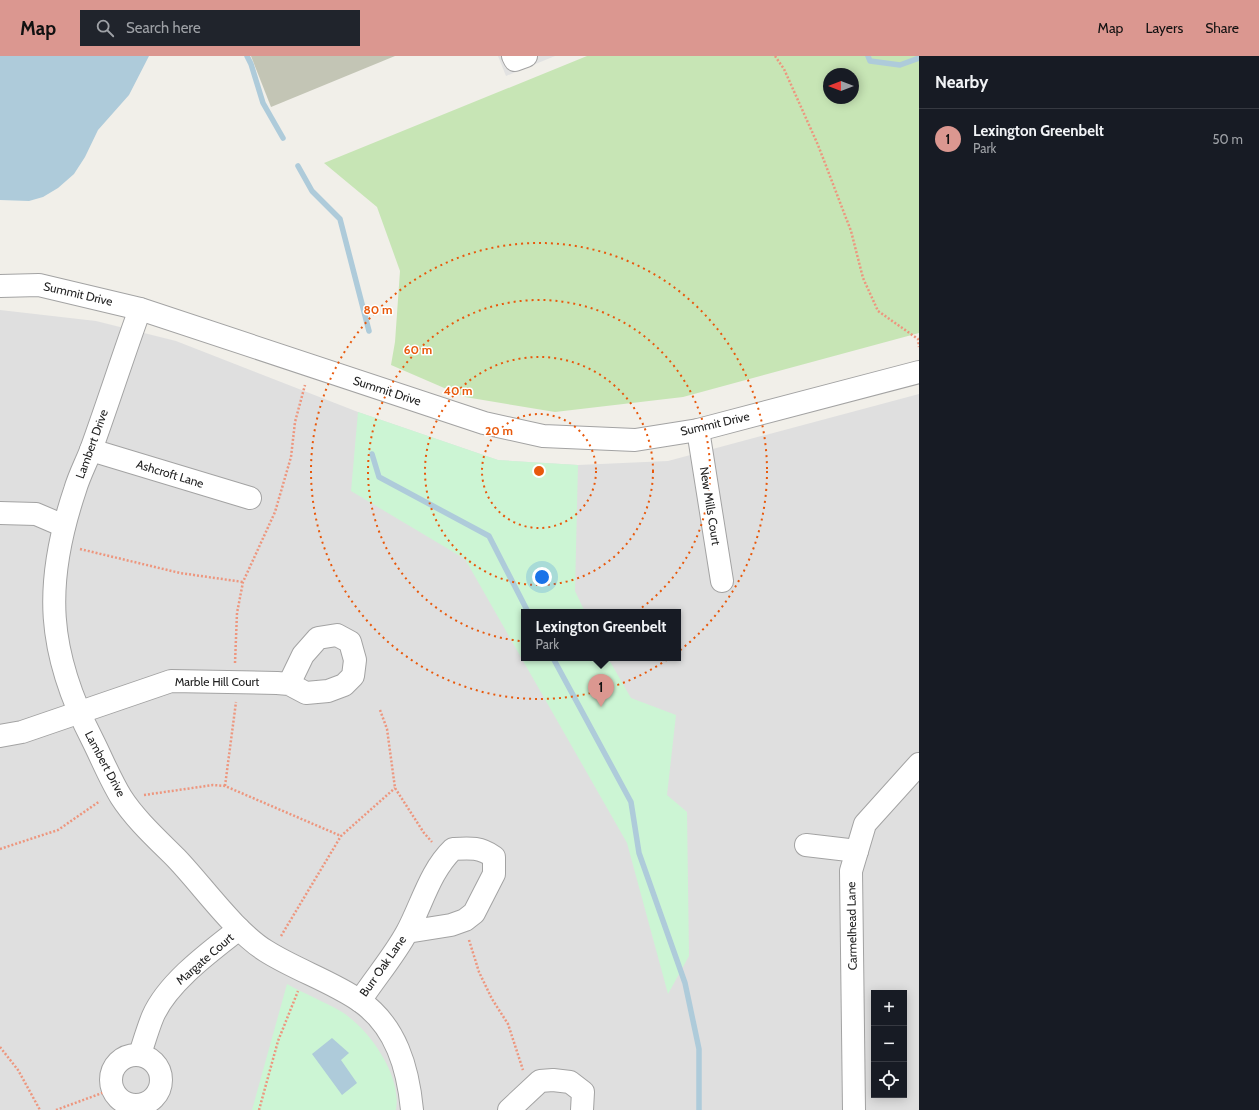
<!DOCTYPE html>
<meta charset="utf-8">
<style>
body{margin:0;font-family:Cabin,sans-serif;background:#20242c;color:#f1f3f6}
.controls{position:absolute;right:12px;bottom:12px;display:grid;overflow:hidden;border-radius:0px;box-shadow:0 2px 10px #0003}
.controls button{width:36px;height:36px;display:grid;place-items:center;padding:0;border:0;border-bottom:1px solid #363941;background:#171b24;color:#f1f3f6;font:20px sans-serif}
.compass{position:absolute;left:823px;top:12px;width:36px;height:36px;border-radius:50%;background:#171b24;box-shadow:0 2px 10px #0003;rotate:270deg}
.you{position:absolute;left:542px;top:521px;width:14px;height:14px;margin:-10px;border:3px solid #fff;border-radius:50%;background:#1a73e8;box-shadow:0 0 0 6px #1a73e833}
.badge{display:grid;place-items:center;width:26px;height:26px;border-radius:50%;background:#db9790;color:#111;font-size:13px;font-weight:700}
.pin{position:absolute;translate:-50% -33px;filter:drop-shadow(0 1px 2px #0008)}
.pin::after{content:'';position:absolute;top:21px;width:14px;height:12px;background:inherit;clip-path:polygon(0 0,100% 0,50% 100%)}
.popup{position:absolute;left:521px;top:553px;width:160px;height:52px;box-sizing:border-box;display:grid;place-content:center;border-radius:0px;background:#171b24;filter:drop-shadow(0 1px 3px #0005);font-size:13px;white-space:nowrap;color:#9ea1a6}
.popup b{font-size:15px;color:#f1f3f6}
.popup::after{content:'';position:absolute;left:50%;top:100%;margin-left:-8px;border:8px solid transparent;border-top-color:#171b24}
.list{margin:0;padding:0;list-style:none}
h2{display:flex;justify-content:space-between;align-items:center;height:52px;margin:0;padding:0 16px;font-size:17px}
h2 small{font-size:13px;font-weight:400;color:#9ea1a6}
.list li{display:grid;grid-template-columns:26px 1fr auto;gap:12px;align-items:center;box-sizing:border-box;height:60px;padding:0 16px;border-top:1px solid #363941}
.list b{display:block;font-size:15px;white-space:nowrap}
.list p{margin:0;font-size:13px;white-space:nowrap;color:#9ea1a6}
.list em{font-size:13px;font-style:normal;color:#9ea1a6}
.icon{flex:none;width:22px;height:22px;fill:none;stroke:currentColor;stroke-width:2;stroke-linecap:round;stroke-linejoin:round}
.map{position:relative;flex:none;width:919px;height:1054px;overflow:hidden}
header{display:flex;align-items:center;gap:24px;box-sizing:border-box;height:56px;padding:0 20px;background:#db9790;color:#111}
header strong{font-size:19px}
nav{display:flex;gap:22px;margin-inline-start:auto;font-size:14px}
.search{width:280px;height:36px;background:#20242c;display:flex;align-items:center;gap:10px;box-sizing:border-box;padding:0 14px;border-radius:0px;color:#9ea1a6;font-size:15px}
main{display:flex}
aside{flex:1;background:#171b24}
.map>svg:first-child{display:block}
</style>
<header>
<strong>Map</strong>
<div class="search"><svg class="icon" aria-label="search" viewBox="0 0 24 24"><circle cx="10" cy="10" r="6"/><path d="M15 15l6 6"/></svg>Search here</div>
<nav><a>Map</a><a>Layers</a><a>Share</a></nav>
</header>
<main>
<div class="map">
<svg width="919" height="1054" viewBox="0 0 919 1054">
<rect width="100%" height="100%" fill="#f1efe9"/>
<path fill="#dfdfdf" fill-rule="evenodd" d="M 0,254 L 96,265 L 176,285 L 358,356 L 498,404 L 578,409 L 668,405 L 919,338 L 919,1054 L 0,1054 ZM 524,556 L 678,556 L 678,602 L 524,602 ZM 874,937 L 904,937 L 904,1039 L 874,1039 Z"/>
<polygon fill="#c3c5b5" points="251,0 395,0 271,51"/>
<path fill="#c7e5b5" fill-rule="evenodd" d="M 587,0 L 919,0 L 919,277 L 683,341 L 555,356 L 465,341 L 391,309 L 395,286 L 400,215 L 377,151 L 324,107 ZM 829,18 L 853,18 L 853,42 L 829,42 Z"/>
<g fill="#ccf5d4">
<polygon points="358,356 498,404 578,409 575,535 585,556 524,556 524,602 608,602 631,642 676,659 667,739 687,756 689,900 668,938 627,787 465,503 351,435"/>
<path d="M 287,928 C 305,938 325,946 342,956 C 370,974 402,1020 396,1054 L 252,1054 Z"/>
</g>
<polygon fill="#e2e2e2" points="498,0 555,0 506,20"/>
<g fill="#aecbda">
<polygon points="0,0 149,0 129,39 98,74 85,101 74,118 58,132 43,141 29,145 0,144"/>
<polygon points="332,982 349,997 341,1004 357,1027 342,1039 312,998"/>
</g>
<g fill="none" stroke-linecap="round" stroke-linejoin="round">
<g stroke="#aecbda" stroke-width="5.5">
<polyline points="247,0 251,8 263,47 283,82"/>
<polyline points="868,0 870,5 900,9 919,2"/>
<polyline points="298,110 312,135 340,163 369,275"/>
<polyline points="372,398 379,421 489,480 528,556"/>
<polyline points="553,602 631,746 639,797 685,927 699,993 699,1054"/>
</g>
<defs>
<g id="minor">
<polyline points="513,0 515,4 526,0"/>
<polyline points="0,230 39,229 140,253 484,367 543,380 635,384 698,374 919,316"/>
<path d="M 140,253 C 123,300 108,347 91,394 C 86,407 79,420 75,434 C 43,529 47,596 93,685 C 102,703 110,723 121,741 C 135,763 157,783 176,802 C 202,829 235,876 266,895 C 296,914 331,925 360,945 C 396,970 408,1012 412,1054"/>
<polyline points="698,374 722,525"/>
<polyline points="91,394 250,442"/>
<polyline points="0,457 36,458 64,470"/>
<polyline points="0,680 22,676 171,625 277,627 289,628 306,637 328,635 344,629 353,620 355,604 350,586 337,579 318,582 303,599 289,628"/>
<polyline points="806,789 857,795"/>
<path d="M 360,945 C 375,922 394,900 407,876 C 422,848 430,815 453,793 C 470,792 480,791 494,801 L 494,818 L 474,857 L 465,864 L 451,869 L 407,876"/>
<path d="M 140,998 C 144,986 148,972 153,960 C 168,926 211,895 239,873"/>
<circle cx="136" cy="1024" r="25"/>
<polyline points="509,1054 540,1025 553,1024 570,1026 583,1036 582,1054"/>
<polyline points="854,1054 851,815 865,768 919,708"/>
</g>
</defs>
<use href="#minor" stroke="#a3a3a3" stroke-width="24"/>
<g stroke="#ed967e" stroke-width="2.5" stroke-dasharray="2 2" stroke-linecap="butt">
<polyline points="775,0 784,13 818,89 851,175 863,222 878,255 918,283 919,291"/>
<polyline points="80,493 180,517 243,526"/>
<polyline points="235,607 237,557 243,526 275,456 291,401 295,366 305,329"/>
<polyline points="380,654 387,673 395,732 424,777 432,786"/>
<polyline points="225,730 236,646"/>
<polyline points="144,739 213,729 225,730 341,780"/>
<polyline points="0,793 58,774 100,745"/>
<polyline points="281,880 341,780 395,732"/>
<polyline points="469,884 479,916 492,943 508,968 523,1014"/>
<polyline points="0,991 18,1014 40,1054"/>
<polyline points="56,1054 113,1033"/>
<polyline points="259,1054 278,985 298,935"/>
</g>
<use href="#minor" stroke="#fff" stroke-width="22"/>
</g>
<g fill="none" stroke="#e8590c" stroke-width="2" stroke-dasharray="2 4">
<circle cx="539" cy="415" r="57"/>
<circle cx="539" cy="415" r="114"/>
<circle cx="539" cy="415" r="171"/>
<circle cx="539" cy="415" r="228"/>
</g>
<g text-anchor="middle" stroke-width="3" stroke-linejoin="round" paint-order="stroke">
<g font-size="12" fill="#222" stroke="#fff">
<text transform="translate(78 238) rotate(13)" y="4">Summit Drive</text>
<text transform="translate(387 335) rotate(18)" y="4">Summit Drive</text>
<text transform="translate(715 368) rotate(-13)" y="4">Summit Drive</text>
<text transform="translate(92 388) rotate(-70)" y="4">Lambert Drive</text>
<text transform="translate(170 418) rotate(17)" y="4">Ashcroft Lane</text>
<text transform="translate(710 450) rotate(81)" y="4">New Mills Court</text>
<text x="217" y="630">Marble Hill Court</text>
<text transform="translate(105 708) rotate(62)" y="4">Lambert Drive</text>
<text transform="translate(852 870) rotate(-91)" y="4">Carmelhead Lane</text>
<text transform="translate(205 903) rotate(-41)" y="4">Margate Court</text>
<text transform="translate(383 910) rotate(-55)" y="4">Burr Oak Lane</text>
</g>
</g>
<circle cx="539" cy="415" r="6" fill="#e8590c" stroke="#fff" stroke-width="2"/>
<g font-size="12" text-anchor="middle" font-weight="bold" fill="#e8590c" stroke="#fff" stroke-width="3" stroke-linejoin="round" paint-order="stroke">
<text x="378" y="258">80 m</text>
<text x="418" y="298">60 m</text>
<text x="458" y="339">40 m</text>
<text x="499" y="379">20 m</text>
</g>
</svg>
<div class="controls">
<button>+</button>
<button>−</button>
<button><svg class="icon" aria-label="locate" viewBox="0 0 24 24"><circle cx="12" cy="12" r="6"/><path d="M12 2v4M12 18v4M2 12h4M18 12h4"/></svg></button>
</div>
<svg class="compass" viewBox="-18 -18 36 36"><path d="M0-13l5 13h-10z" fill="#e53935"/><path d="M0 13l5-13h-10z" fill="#9ea1a6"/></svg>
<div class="you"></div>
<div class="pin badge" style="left:601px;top:651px">1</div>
<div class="popup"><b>Lexington Greenbelt</b>Park</div>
</div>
<aside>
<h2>Nearby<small></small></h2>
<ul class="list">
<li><span class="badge">1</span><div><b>Lexington Greenbelt</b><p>Park</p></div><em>50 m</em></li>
</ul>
</aside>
</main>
